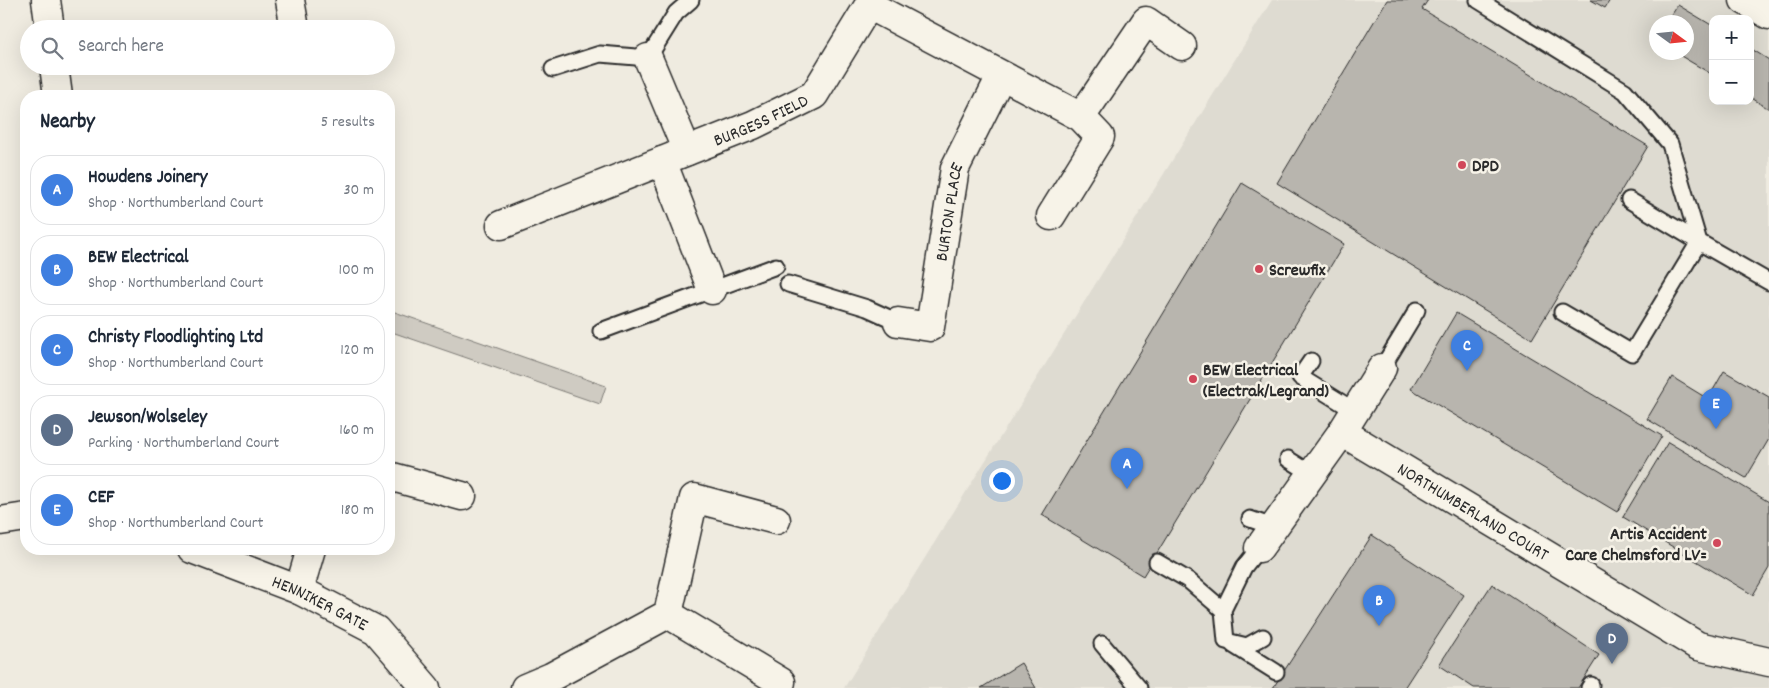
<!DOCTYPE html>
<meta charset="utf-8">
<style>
body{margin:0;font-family:Dekko,sans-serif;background:#f6f6f7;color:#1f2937}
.controls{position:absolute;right:15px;top:15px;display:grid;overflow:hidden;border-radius:10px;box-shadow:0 5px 20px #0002}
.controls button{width:45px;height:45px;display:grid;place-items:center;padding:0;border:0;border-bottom:1px solid #e0e1e3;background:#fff;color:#1f2937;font:25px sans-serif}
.compass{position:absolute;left:1649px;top:15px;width:45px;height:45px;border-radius:50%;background:#fff;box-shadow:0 5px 20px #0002;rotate:105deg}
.you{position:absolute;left:1001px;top:480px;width:18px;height:18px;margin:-12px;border:4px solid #fff;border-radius:50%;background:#1a73e8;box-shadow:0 0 0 8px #1a73e833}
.badge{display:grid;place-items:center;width:32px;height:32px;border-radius:50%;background:#2563eb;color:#fff;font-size:16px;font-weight:700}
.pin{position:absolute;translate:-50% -41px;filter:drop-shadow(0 1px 2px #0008)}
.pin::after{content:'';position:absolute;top:26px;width:18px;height:15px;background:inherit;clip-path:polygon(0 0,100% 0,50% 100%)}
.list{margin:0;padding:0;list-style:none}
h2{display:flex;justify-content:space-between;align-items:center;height:65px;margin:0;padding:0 20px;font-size:21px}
h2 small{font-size:16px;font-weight:400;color:#747a83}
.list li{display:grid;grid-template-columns:32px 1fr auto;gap:15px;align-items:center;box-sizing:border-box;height:70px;margin:0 10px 10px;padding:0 10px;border:1px solid #e0e1e3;border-radius:20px}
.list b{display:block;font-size:19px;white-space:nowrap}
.list p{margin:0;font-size:16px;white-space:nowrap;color:#747a83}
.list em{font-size:16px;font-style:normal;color:#747a83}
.icon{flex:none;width:28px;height:28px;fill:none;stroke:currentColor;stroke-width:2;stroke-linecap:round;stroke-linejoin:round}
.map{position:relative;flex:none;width:1769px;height:688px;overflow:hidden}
.search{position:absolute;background:#fff;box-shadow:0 5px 20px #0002;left:20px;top:20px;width:375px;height:55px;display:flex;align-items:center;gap:12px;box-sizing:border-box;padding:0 18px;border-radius:28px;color:#747a83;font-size:19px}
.panel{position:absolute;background:#fff;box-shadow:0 5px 20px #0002;left:20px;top:90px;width:375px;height:465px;border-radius:20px}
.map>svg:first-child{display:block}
</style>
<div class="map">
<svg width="1769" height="688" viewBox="0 0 1769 688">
<rect width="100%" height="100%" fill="#efebe0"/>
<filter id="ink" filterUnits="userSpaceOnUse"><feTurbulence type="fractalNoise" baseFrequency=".02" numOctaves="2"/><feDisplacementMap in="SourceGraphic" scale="10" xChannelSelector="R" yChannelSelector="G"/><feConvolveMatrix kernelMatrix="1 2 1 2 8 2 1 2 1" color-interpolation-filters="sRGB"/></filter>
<g filter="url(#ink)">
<path fill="#dedbd1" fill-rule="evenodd" d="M 1272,0 L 1769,0 L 1769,688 L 844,688 ZM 1713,19 L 1750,19 L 1750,101 L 1713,101 ZM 1656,22 L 1686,22 L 1686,52 L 1656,52 Z"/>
<polygon fill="#cfcbc2" stroke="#7d7b76" points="389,310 606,386 600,404 389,331"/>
<g fill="#b8b5ae" stroke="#2b2b2b">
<polygon points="1387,0 1428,0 1422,9 1648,146 1532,339 1277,183"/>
<polygon points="1591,0 1610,0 1605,8"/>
<polygon points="1678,5 1713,26 1713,75 1674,52 1686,52 1686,22 1667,22"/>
<polygon points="1750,48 1769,60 1769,109 1750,97"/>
<polygon points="1242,183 1344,244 1143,576 1042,515"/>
<polygon points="1456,313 1662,436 1617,512 1411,389"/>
<polygon points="1724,371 1769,397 1769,439 1746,478 1647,419 1672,377 1708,399"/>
<polygon points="1668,442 1769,502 1769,568 1753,595 1623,517"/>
<polygon points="1372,535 1464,595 1404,688 1273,688"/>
<polygon points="1492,584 1599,655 1578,688 1474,688 1439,665"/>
<polygon points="1021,663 1036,688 981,688"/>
</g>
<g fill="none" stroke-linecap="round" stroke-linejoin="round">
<defs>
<g id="lane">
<polyline points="1478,0 1625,91 1670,144 1699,242 1769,282"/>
<polyline points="553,69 600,54 648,58 676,13 691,0"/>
<polyline points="788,284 867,308 898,322"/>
<polyline points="1562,312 1632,353 1699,242 1629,200"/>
<polyline points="601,331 776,266"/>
<polyline points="1311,361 1300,377 1355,411"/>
<polyline points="1382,368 1417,310"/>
<polyline points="1288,459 1312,474"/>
<polyline points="1250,519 1273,527"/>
<polyline points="1259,548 1244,567 1223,610 1226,641 1247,646 1263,637"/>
<polyline points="1157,562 1188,580 1223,610"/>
<polyline points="1102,644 1139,688"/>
<polyline points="1233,645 1276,672"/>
<polyline points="1589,688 1591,685"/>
</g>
<g id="street">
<polyline points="46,0 50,29"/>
<polyline points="290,0 295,29"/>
<polyline points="1744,0 1769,15"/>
<polyline points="869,5 1081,117 1100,137 1051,216"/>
<polyline points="648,58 687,151"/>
<polyline points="54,66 58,96"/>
<polyline points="1081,117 1146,21 1182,46"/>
<polyline points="662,161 712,290"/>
<path id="s1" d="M 501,225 L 753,125 L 814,95 L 872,0"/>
<path id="s2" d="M 898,322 L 930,327 L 955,168 L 1001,76"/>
<polyline points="1342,432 1382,368"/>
<polyline points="389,476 462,496"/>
<polyline points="0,521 26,517"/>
<path id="s3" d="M 1259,548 L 1342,432 L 1698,646 L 1769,662"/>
<path id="s4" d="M 192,549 L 299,590 L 376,630 L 426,688"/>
<polyline points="299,590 311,549"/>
<polyline points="668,614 781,682"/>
<polyline points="525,688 551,677 668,614 694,498 776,520"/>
</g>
</defs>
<use href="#lane" stroke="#2b2b2b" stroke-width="19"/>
<use href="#street" stroke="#2b2b2b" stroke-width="31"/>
<use href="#lane" stroke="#f7f3e8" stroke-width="15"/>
<use href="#street" stroke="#f7f3e8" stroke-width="28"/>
</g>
</g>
<g fill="#d1495b" stroke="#f7f3e8" stroke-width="2">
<circle cx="1462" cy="165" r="5"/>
<circle cx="1259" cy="269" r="5"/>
<circle cx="1193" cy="379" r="5"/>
<circle cx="1717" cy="543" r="5"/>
</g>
<g text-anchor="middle" stroke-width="5" stroke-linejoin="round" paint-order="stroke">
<g font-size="18" fill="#2b2b2b" stroke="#f7f3e8">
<text dy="6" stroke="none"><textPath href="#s1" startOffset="280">BURGESS FIELD</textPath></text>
<text dy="6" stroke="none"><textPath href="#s2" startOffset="149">BURTON PLACE</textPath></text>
<text dy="6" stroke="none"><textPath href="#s3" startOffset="296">NORTHUMBERLAND COURT</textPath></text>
<text dy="6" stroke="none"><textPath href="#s4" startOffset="139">HENNIKER GATE</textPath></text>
</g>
<g font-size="18" font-weight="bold" fill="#2b2b2b" stroke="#f7f3e8" text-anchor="start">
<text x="1472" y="171">DPD</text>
<text x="1269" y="275">Screwfix</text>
<text x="1203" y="375">BEW Electrical<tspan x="1203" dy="21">(Electrak/Legrand)</tspan></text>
<text x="1707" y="539" text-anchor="end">Artis Accident<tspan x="1707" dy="21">Care Chelmsford LV=</tspan></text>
</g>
</g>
</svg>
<div class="controls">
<button>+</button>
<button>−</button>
</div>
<svg class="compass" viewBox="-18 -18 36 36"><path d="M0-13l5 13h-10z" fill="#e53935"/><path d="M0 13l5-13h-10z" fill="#747a83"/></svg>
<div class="you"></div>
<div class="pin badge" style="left:1127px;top:489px;background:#3f7fe0">A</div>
<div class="pin badge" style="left:1379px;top:626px;background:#3f7fe0">B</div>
<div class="pin badge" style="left:1467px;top:371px;background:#3f7fe0">C</div>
<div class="pin badge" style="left:1612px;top:664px;background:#5c6f8a">D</div>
<div class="pin badge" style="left:1716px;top:429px;background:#3f7fe0">E</div>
<div class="search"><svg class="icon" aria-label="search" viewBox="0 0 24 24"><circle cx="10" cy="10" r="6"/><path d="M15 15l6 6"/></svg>Search here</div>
<section class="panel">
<h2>Nearby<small>5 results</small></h2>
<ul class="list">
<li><span class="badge" style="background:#3f7fe0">A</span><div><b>Howdens Joinery</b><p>Shop · Northumberland Court</p></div><em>30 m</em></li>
<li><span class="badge" style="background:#3f7fe0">B</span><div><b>BEW Electrical</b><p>Shop · Northumberland Court</p></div><em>100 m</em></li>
<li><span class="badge" style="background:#3f7fe0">C</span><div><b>Christy Floodlighting Ltd</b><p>Shop · Northumberland Court</p></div><em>120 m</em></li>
<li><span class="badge" style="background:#5c6f8a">D</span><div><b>Jewson/Wolseley</b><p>Parking · Northumberland Court</p></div><em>160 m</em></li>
<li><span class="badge" style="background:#3f7fe0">E</span><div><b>CEF</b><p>Shop · Northumberland Court</p></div><em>180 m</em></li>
</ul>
</section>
</div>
